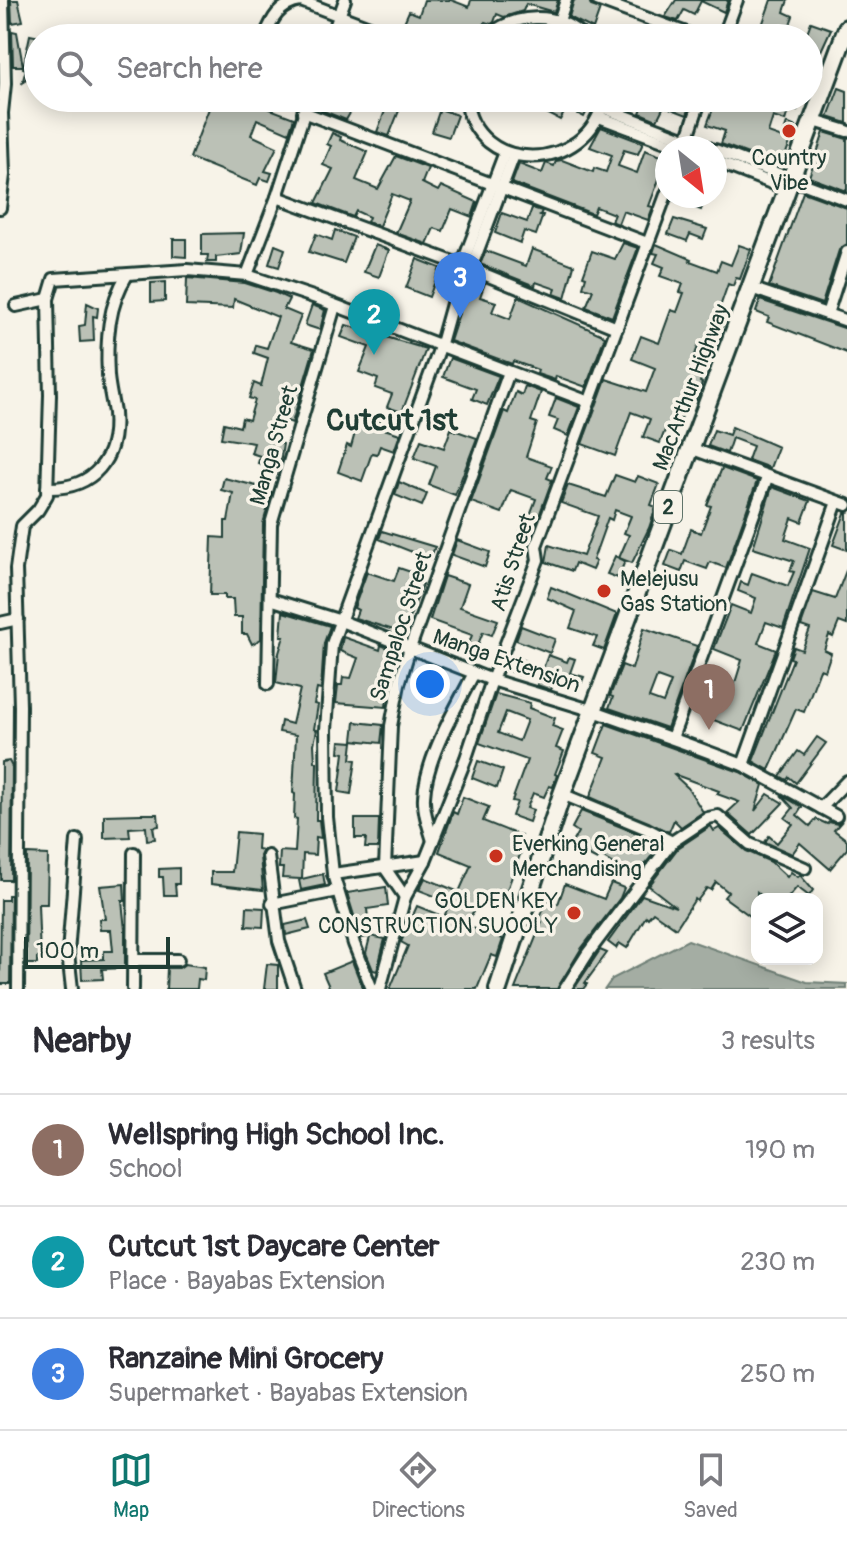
<!DOCTYPE html>
<meta charset="utf-8">
<style>
body{margin:0;font-family:Pangolin,sans-serif;background:#f2f2f3;color:#2b2b33}
.controls{position:absolute;right:24px;bottom:24px;display:grid;overflow:hidden;border-radius:16px;box-shadow:0 4px 20px #0003}
.controls button{width:72px;height:72px;display:grid;place-items:center;padding:0;border:0;border-bottom:2px solid #e1e1e2;background:#fff;color:#2b2b33;font:40px sans-serif}
.compass{position:absolute;left:655px;top:136px;width:72px;height:72px;border-radius:50%;background:#fff;box-shadow:0 4px 20px #0003;rotate:150deg}
.scale{position:absolute;left:24px;bottom:20px;width:146px;box-sizing:border-box;padding-left:8px;border:4px solid #1f3d34;border-top:0;font-size:22px;line-height:28px;white-space:nowrap;color:#1f3d34;-webkit-text-stroke:6px #f7f3e8;paint-order:stroke}
.you{position:absolute;left:430px;top:684px;width:28px;height:28px;margin:-20px;border:6px solid #fff;border-radius:50%;background:#1a73e8;box-shadow:0 0 0 12px #1a73e833}
.badge{display:grid;place-items:center;width:52px;height:52px;border-radius:50%;background:#0f766e;color:#fff;font-size:26px;font-weight:700}
.pin{position:absolute;translate:-50% -66px;filter:drop-shadow(0 2px 4px #0008)}
.pin::after{content:'';position:absolute;top:42px;width:28px;height:24px;background:inherit;clip-path:polygon(0 0,100% 0,50% 100%)}
.list{margin:0;padding:0;list-style:none}
h2{display:flex;justify-content:space-between;align-items:center;height:104px;margin:0;padding:0 32px;font-size:34px}
h2 small{font-size:26px;font-weight:400;color:#7c7c81}
.list li{display:grid;grid-template-columns:52px 1fr auto;gap:24px;align-items:center;box-sizing:border-box;height:112px;padding:0 32px;border-top:2px solid #e1e1e2}
.list b{display:block;font-size:30px;white-space:nowrap}
.list p{margin:0;font-size:26px;white-space:nowrap;color:#7c7c81}
.list em{font-size:26px;font-style:normal;color:#7c7c81}
.icon{flex:none;width:44px;height:44px;fill:none;stroke:currentColor;stroke-width:2;stroke-linecap:round;stroke-linejoin:round}
.map{position:relative;flex:none;width:847px;height:989px;overflow:hidden}
.search{position:absolute;background:#fff;box-shadow:0 4px 20px #0003;left:24px;right:24px;top:24px;height:88px;display:flex;align-items:center;gap:20px;box-sizing:border-box;padding:0 28px;border-radius:44px;color:#7c7c81;font-size:30px}
.sheet{height:440px;background:#fff}
nav{display:flex;justify-content:space-around;align-items:center;box-sizing:border-box;height:112px;border-top:2px solid #e1e1e2;background:#fff;font-size:22px;color:#7c7c81}
nav a{display:grid;justify-items:center;gap:4px}
nav .on{color:#0f766e}
.map>svg:first-child{display:block}
</style>
<div class="map">
<svg width="847" height="989" viewBox="0 0 847 989">
<rect width="100%" height="100%" fill="#f7f3e8"/>
<filter id="ink" filterUnits="userSpaceOnUse"><feTurbulence type="fractalNoise" baseFrequency=".0125" numOctaves="2"/><feDisplacementMap in="SourceGraphic" scale="16" xChannelSelector="R" yChannelSelector="G"/><feConvolveMatrix kernelMatrix="1 2 1 2 8 2 1 2 1" color-interpolation-filters="sRGB"/></filter>
<g filter="url(#ink)">
<polygon fill="#a4ada3" stroke="#6f8077" stroke-width="2" points="688,940 807,982 847,984 847,989 605,989 612,979"/>
<g fill="#bbc1b6" stroke="#1f3d34" stroke-width="2" fill-rule="evenodd">
<polygon points="11,0 18,0 23,21 12,23"/>
<polygon points="424,0 451,0 469,7 471,0 558,0 554,12 526,4 523,11 504,17 497,14 494,22 491,24 485,22 478,38 425,38 427,32 412,26 411,31 402,27 409,11 419,15"/>
<polygon points="574,0 589,0 591,6 600,9 593,29 569,17"/>
<polygon points="676,0 728,0 724,12 701,1 694,15 684,10 678,21 665,17"/>
<polygon points="771,0 788,0 784,12 793,16 785,38 735,38 739,27 759,34"/>
<polygon points="811,22 831,29 810,75 809,38 805,38"/>
<polygon points="344,26 376,38 340,38"/>
<polygon points="12,31 17,32 23,66 13,66"/>
<polygon points="30,35 40,37 38,58 37,64 22,84 26,69 23,68"/>
<polygon points="839,88 847,91 847,123 828,117"/>
<polygon points="213,98 265,98 262,106 294,118 289,133 257,119 251,135 277,147 265,171 272,173 269,181 260,178 257,185 190,158"/>
<polygon points="326,98 340,104 343,98 359,98 346,120 321,110"/>
<polygon points="390,98 404,98 389,136 377,132"/>
<polygon points="518,98 585,98 592,101 584,117 567,108 560,120"/>
<polygon points="646,98 693,98 687,115 664,106 657,120 640,113"/>
<polygon points="717,98 730,102 730,98 801,98 797,111 789,108 785,121 773,117 768,133 782,138 787,123 796,127 781,166 721,144 725,131 707,125"/>
<polygon points="440,109 457,115 449,137 432,132"/>
<polygon points="601,127 643,143 638,154 624,150 618,166 637,173 645,150 667,158 649,206 653,207 648,220 623,211 618,224 611,221 614,214 596,207 593,214 512,183 519,164 542,173 546,163 554,166 556,161 562,160 593,172 594,168 606,172 612,155 590,147"/>
<polygon points="824,132 847,139 847,191 809,177"/>
<polygon points="332,133 341,137 340,140 368,152 356,180 378,189 396,156 428,168 422,183 438,191 441,186 477,202 472,217 452,209 443,231 434,228 427,244 396,233 410,201 392,194 379,226 367,222 369,217 356,211 353,217 316,203 333,169 323,165 331,146 327,144"/>
<polygon points="803,192 847,208 847,244 839,250 822,304 769,286"/>
<polygon points="674,196 706,196 701,210 673,200"/>
<polygon points="532,208 542,211 540,215 543,215 536,235 524,231 520,243 495,233 502,213 527,222"/>
<polygon points="674,219 707,229 703,239 690,234 687,241 668,234"/>
<polygon points="335,230 354,237 344,263 309,252 316,234 332,240"/>
<polygon points="244,233 241,254 216,257 216,262 207,262 208,255 202,255 202,234"/>
<polygon points="173,239 186,239 186,257 173,256"/>
<polygon points="623,243 638,248 612,317 586,307 593,290 583,287 586,277 583,276 592,251 615,259"/>
<polygon points="656,244 691,259 690,261 717,271 721,261 731,265 739,245 751,249 740,279 736,278 733,286 728,284 720,307 718,315 725,318 715,350 699,344 692,363 705,368 700,382 702,383 696,400 689,397 677,429 667,425 660,443 643,437 650,419 631,412 615,456 582,444 606,379 646,392 655,368 632,359 641,336 659,343 671,310 677,312 684,293 680,292 683,284 660,276 664,267 654,263 658,254 653,253"/>
<polygon points="275,245 285,249 279,267 269,264"/>
<polygon points="375,245 389,250 379,277 364,272"/>
<polygon points="532,249 574,265 565,298 554,294 556,289 536,282 535,286 480,264 486,251 526,266"/>
<polygon points="417,259 440,268 429,297 406,288"/>
<polygon points="471,277 485,283 480,297 496,302 492,312 510,319 518,297 605,336 586,387 556,376 555,380 537,374 538,370 513,361 512,364 450,341"/>
<polygon points="187,278 245,283 276,293 289,299 284,309 301,316 291,342 314,349 292,423 279,418 271,440 283,444 280,465 274,463 273,468 258,463 260,456 251,453 254,443 221,438 224,423 240,427 242,418 249,420 255,400 249,398 254,383 261,386 268,358 254,353 256,345 267,348 278,317 234,299 233,308 186,306"/>
<polygon points="165,282 165,301 151,302 151,283"/>
<polygon points="760,300 847,329 847,353 767,322 769,317 756,312"/>
<polygon points="87,303 98,308 97,317 93,316 94,341 80,342 79,326 85,325"/>
<polygon points="312,305 325,310 320,330 305,325"/>
<polygon points="346,325 426,349 402,412 387,407 392,394 375,388 378,379 359,372 369,347 341,337"/>
<polygon points="450,358 499,376 487,405 472,399 476,389 443,377"/>
<polygon points="525,386 541,392 531,421 537,423 526,457 552,466 547,478 552,480 530,541 518,537 523,524 526,526 536,499 511,490 502,513 471,502 504,411 508,413 516,392 522,395"/>
<polygon points="556,398 579,407 568,436 554,430 558,420 549,417"/>
<polygon points="360,415 383,423 381,428 400,434 394,451 380,446 377,454 372,453 362,481 338,472 347,445 351,447"/>
<polygon points="732,427 778,447 770,468 748,460 753,446 732,438 727,453 708,446 714,430 729,435"/>
<polygon points="451,429 477,438 455,495 429,485 436,466 414,458 421,440 444,448"/>
<polygon points="722,468 757,481 726,568 710,562 707,569 685,561 681,572 665,566 671,550 682,554 691,529 701,533 711,506 707,505"/>
<polygon points="615,475 635,482 638,476 659,484 651,505 656,507 649,528 632,563 619,558 629,535 624,533 631,516 615,510 612,520 608,518 593,560 596,561 592,570 575,563 572,571 546,562 549,545 583,556 598,516 561,503 568,485 606,497"/>
<polygon points="224,478 265,488 265,491 272,492 263,524 261,639 252,644 247,634 242,634 242,617 234,617 233,599 225,599 225,595 210,595 212,537 225,538 225,521 228,521 233,493 221,490"/>
<polygon points="399,482 427,494 422,506 395,495"/>
<polygon points="772,487 810,501 802,522 792,518 785,539 810,548 783,628 766,622 758,643 776,650 743,731 692,712 699,693 727,703 735,683 742,660 714,649 731,605 751,613 756,598 738,591 741,582 748,585 752,573 788,586 794,572 790,571 794,561 753,548"/>
<polygon points="845,513 847,513 847,550 833,545"/>
<polygon points="382,531 435,547 430,559 379,539"/>
<polygon points="457,540 490,552 485,567 452,555"/>
<polygon points="615,556 625,561 618,578 607,574"/>
<polygon points="399,568 420,575 417,582 423,584 403,633 355,618 358,610 354,608 367,572 394,581"/>
<polygon points="847,568 847,625 839,622 833,637 829,635 824,650 831,653 825,671 820,669 804,712 796,709 769,770 753,761 793,659 790,658 794,647 802,650 810,629 801,626 813,592 835,599"/>
<polygon points="444,576 468,584 460,607 498,620 492,635 483,632 475,652 467,649 472,635 430,620"/>
<polygon points="551,587 617,614 604,650 593,646 597,637 570,628 576,611 547,598"/>
<polygon points="283,612 330,626 324,643 321,690 317,689 314,704 318,705 314,729 317,730 314,744 315,762 317,762 316,820 319,820 321,838 316,837 315,855 303,854 302,879 323,874 325,885 301,890 299,880 301,879 282,878 283,868 279,868 280,851 295,852 297,819 294,818 295,794 293,793 296,735 279,732 281,721 292,724 300,689 276,683 279,653 284,636 281,636"/>
<polygon points="521,626 555,639 550,653 516,640"/>
<path d="M 644,628 L 697,646 L 667,728 L 609,708 L 613,697 L 610,696 L 622,665 L 632,669 ZM 657,677 L 671,682 L 663,703 L 649,698 Z"/>
<polygon points="343,637 380,650 381,645 400,653 388,687 386,707 336,703 338,685 342,685 343,677 351,678 358,658 340,651"/>
<polygon points="548,655 567,662 569,657 575,659 570,673 584,677 578,691 554,682 551,690 537,685"/>
<polygon points="512,656 528,662 523,676 506,670"/>
<path d="M 496,694 L 530,703 L 529,708 L 555,718 L 552,726 L 563,730 L 556,748 L 564,751 L 555,774 L 557,775 L 553,787 L 549,786 L 544,797 L 533,793 L 527,808 L 533,810 L 529,822 L 512,816 L 517,802 L 512,801 L 527,760 L 479,743 ZM 506,712 L 527,720 L 519,741 L 498,733 Z"/>
<polygon points="355,722 383,725 381,743 353,740"/>
<polygon points="606,724 740,772 763,785 755,811 768,794 783,803 752,835 727,813 739,802 717,794 719,791 673,774 688,788 703,812 681,827 674,820 669,832 590,797 606,757 595,753"/>
<polygon points="817,737 826,743 796,783 789,777 787,780 780,776 798,751 804,755"/>
<polygon points="340,741 353,742 351,759 356,760 351,794 339,792 344,753 339,752"/>
<polygon points="9,761 12,767 11,880 1,880 2,762"/>
<polygon points="478,761 503,770 497,788 472,778"/>
<polygon points="781,795 802,807 797,815 810,826 816,819 827,824 829,822 837,824 842,821 834,830 847,840 847,849 830,869 800,843 792,854 765,842 769,836 777,843 793,824 785,818 793,808"/>
<polygon points="463,797 489,807 483,821 521,836 516,850 521,852 501,906 479,897 467,926 503,939 497,957 491,955 477,989 390,989 408,946 401,942 417,906 444,917 450,902 419,890 425,878 459,892 471,865 439,852 453,812 457,814"/>
<polygon points="581,811 644,836 660,845 635,877 600,856 597,860 570,846 578,832 572,828"/>
<polygon points="141,814 158,814 159,826 153,827 155,839 147,840 146,827 129,828 130,837 104,838 104,815"/>
<polygon points="355,819 379,819 378,848 365,848 366,838 355,838"/>
<polygon points="711,826 714,831 719,828 746,851 771,862 787,877 791,872 798,877 800,875 813,890 809,896 797,887 787,899 765,899 757,892 757,908 750,916 724,897 728,892 716,882 711,890 707,888 697,901 695,899 676,928 653,912 648,918 646,916 627,948 619,943 616,948 608,942 642,895 676,907 649,886 678,848"/>
<polygon points="236,832 258,834 257,849 263,850 260,856 263,890 211,884 211,872 232,872"/>
<polygon points="27,854 48,855 47,904 38,904 40,958 37,958 37,964 26,964"/>
<polygon points="179,868 179,884 175,884 176,895 164,895 163,877 159,877 159,869"/>
<polygon points="611,883 624,888 620,898 581,949 557,989 515,989 542,922 539,921 547,900 558,904 565,884 604,899"/>
<polygon points="124,884 125,901 122,901 125,930 125,968 102,969 103,979 82,980 81,960 104,959 104,951 113,951 111,930 100,930 99,919 105,919 100,886"/>
<polygon points="386,887 388,906 367,909 370,936 385,939 377,971 373,970 366,953 370,937 361,938 347,893"/>
<polygon points="8,895 11,895 10,984 0,984 1,900 8,900"/>
<polygon points="247,907 264,908 263,927 246,926"/>
<polygon points="307,920 310,929 286,935 285,925"/>
<polygon points="600,950 607,953 585,983 587,984 583,989 574,989"/>
<polygon points="352,961 363,989 330,989 323,973"/>
<polygon points="185,964 205,967 204,980 198,979 197,989 166,989 167,968 179,968"/>
<polygon points="267,964 278,965 278,989 264,989"/>
</g>
<g fill="none" stroke-linecap="round" stroke-linejoin="round">
<defs>
<g id="minor">
<polyline points="597,0 700,38"/>
<polyline points="559,21 566,0"/>
<path d="M 264,38 C 272,19 279,4 301,1 L 398,38"/>
<polyline points="331,38 345,0"/>
<path d="M 486,38 C 513,13 558,10 584,38"/>
<polyline points="723,38 737,0"/>
<path d="M 466,98 C 474,177 589,175 604,98"/>
<polyline points="602,107 709,148"/>
<polyline points="303,112 647,243"/>
<polyline points="599,117 682,148"/>
<polyline points="811,120 847,131"/>
<polyline points="685,146 701,98"/>
<polyline points="715,150 847,200"/>
<polyline points="715,161 787,189"/>
<polyline points="277,197 464,266 617,328"/>
<polyline points="0,208 4,175 2,113 5,84 3,0"/>
<polyline points="464,266 475,258 514,155"/>
<polyline points="247,275 277,197 309,98"/>
<polyline points="751,288 847,321"/>
<polyline points="16,306 48,299"/>
<polyline points="827,314 847,252"/>
<polyline points="690,448 847,505"/>
<path d="M 47,488 C 94,489 118,459 114,413 C 112,400 109,388 108,376 C 106,341 108,305 127,275"/>
<polyline points="270,599 341,621 492,680 594,711 687,744 743,765 836,816"/>
<polyline points="0,623 18,619"/>
<polyline points="268,684 271,524 335,306"/>
<polyline points="672,738 767,478"/>
<polyline points="743,765 837,502"/>
<polyline points="562,794 647,829 672,842 588,953 565,989"/>
<polyline points="821,808 847,781"/>
<path d="M 433,841 C 429,827 423,812 424,797 C 426,757 456,708 474,673"/>
<polyline points="672,842 708,818 718,816 750,844 805,868"/>
<polyline points="268,856 279,941 295,989"/>
<polyline points="333,874 425,861"/>
<polyline points="405,897 385,868 391,726 399,684 410,648 509,372"/>
<polyline points="272,904 337,891"/>
<polyline points="134,960 178,960"/>
<polyline points="18,989 20,706 16,569 22,526 38,510 47,495 50,395 48,299 54,279 187,270 247,275 316,298 589,402"/>
<polyline points="72,989 68,953 77,840"/>
<polyline points="133,989 134,853"/>
<polyline points="372,989 354,944 333,874 327,817 326,730 332,644 440,347 465,257 505,152"/>
<polyline points="380,989 405,897 425,861 466,758 492,680 538,560 536,546 667,192"/>
</g>
<polyline id="trunk" points="498,989 562,794 847,28"/>
</defs>
<use href="#minor" stroke="#1f3d34" stroke-width="16"/>
<use href="#trunk" stroke="#1f3d34" stroke-width="22"/>
<use href="#minor" stroke="#f7f3e8" stroke-width="10"/>
<use href="#trunk" stroke="#f7f3e8" stroke-width="16"/>
</g>
</g>
<g fill="#c8321e" stroke="#f7f3e8" stroke-width="3">
<circle cx="789" cy="131" r="8"/>
<circle cx="604" cy="591" r="8"/>
<circle cx="496" cy="856" r="8"/>
<circle cx="574" cy="913" r="8"/>
</g>
<g text-anchor="middle" stroke-width="7" stroke-linejoin="round" paint-order="stroke">
<rect fill="#f7f3e8" stroke="#60746a" stroke-width="2" x="654" y="491" width="28" height="32" rx="6"/>
<g font-size="20" font-weight="bold" fill="#1f3d34">
<text x="668" y="514">2</text>
</g>
<g font-size="22" fill="#1f3d34" stroke="#f7f3e8" text-anchor="start">
<text x="789" y="165" text-anchor="middle">Country<tspan x="789" dy="25">Vibe</tspan></text>
<text x="620" y="586">Melejusu<tspan x="620" dy="25">Gas Station</tspan></text>
<text x="512" y="851">Everking General<tspan x="512" dy="25">Merchandising</tspan></text>
<text x="558" y="908" text-anchor="end">GOLDEN KEY<tspan x="558" dy="25">CONSTRUCTION SUOOLY</tspan></text>
</g>
<g font-size="22" fill="#1f3d34" stroke="#f7f3e8">
<text transform="translate(690 387) rotate(-69)" y="8">MacArthur Highway</text>
<text transform="translate(273 445) rotate(-74)" y="8">Manga Street</text>
<text transform="translate(512 562) rotate(-72)" y="8">Atis Street</text>
<text transform="translate(400 626) rotate(-72)" y="8">Sampaloc Street</text>
<text transform="translate(507 660) rotate(19)" y="8">Manga Extension</text>
</g>
<g font-size="30" font-weight="bold" fill="#1f3d34" stroke="#f7f3e8">
<text x="392" y="430">Cutcut 1st</text>
</g>
</g>
</svg>
<div class="controls">
<button><svg class="icon" aria-label="layers" viewBox="0 0 24 24"><path d="M12 4l9 5-9 5-9-5zM3 14l9 5 9-5"/></svg></button>
</div>
<svg class="compass" viewBox="-18 -18 36 36"><path d="M0-13l5 13h-10z" fill="#e53935"/><path d="M0 13l5-13h-10z" fill="#7c7c81"/></svg>
<div class="scale">100 m</div>
<div class="you"></div>
<div class="pin badge" style="left:709px;top:730px;background:#8d6e63">1</div>
<div class="pin badge" style="left:374px;top:355px;background:#0f9aa8">2</div>
<div class="pin badge" style="left:460px;top:318px;background:#3f7fe0">3</div>
<div class="search"><svg class="icon" aria-label="search" viewBox="0 0 24 24"><circle cx="10" cy="10" r="6"/><path d="M15 15l6 6"/></svg>Search here</div>
</div>
<section class="sheet">
<h2>Nearby<small>3 results</small></h2>
<ul class="list">
<li><span class="badge" style="background:#8d6e63">1</span><div><b>Wellspring High School Inc.</b><p>School</p></div><em>190 m</em></li>
<li><span class="badge" style="background:#0f9aa8">2</span><div><b>Cutcut 1st Daycare Center</b><p>Place · Bayabas Extension</p></div><em>230 m</em></li>
<li><span class="badge" style="background:#3f7fe0">3</span><div><b>Ranzaine Mini Grocery</b><p>Supermarket · Bayabas Extension</p></div><em>250 m</em></li>
</ul>
</section>
<nav>
<a class="on"><svg class="icon" aria-label="map" viewBox="0 0 24 24"><path d="M3 6l6-2 6 2 6-2v14l-6 2-6-2-6 2zM9 4v14M15 6v14"/></svg>Map</a>
<a><svg class="icon" aria-label="directions" viewBox="0 0 24 24"><path d="M12 3l9 9-9 9-9-9zM9 14v-3h6M13 9l2 2-2 2"/></svg>Directions</a>
<a><svg class="icon" aria-label="saved" viewBox="0 0 24 24"><path d="M7 4h10v16l-5-4-5 4z"/></svg>Saved</a>
</nav>
